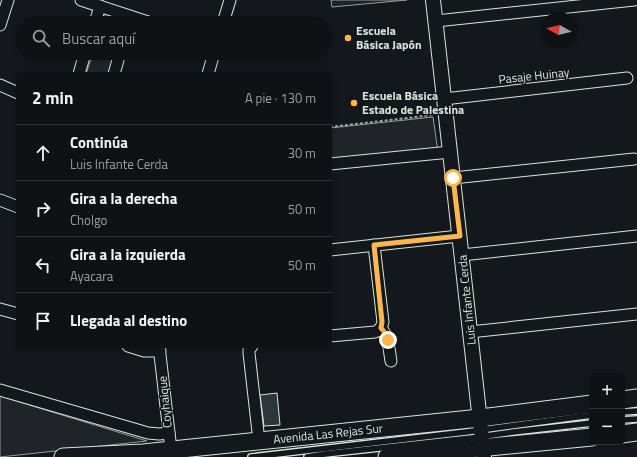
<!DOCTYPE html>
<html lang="es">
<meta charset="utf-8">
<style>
body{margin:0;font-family:"Titillium Web",sans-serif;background:#181b1e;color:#f1f3f6}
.controls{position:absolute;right:12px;bottom:12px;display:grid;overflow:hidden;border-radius:6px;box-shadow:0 2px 6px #0003}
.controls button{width:36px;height:36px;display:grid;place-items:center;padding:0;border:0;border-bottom:1px solid #2f3234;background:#0f1215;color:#f1f3f6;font:20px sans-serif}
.compass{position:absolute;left:541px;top:12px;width:36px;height:36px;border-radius:50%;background:#0f1215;box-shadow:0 2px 6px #0003;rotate:278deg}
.stop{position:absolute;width:12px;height:12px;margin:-9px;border:3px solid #ffb74d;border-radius:50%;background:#fff}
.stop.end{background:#ffb74d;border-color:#fff;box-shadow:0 1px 4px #0008}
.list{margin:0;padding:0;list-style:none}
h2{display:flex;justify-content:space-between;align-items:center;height:52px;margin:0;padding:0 16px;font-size:17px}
h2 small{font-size:13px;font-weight:400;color:#9b9ea0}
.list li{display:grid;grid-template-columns:26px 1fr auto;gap:12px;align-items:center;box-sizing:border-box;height:56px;padding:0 16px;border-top:1px solid #2f3234}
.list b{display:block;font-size:15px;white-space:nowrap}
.list p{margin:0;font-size:13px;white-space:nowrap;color:#9b9ea0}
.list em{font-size:13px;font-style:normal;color:#9b9ea0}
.icon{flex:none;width:22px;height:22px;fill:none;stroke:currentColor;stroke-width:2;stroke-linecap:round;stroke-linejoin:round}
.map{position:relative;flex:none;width:637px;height:457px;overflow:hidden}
.search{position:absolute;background:#0f1215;box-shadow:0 2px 6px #0003;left:16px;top:16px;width:316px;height:44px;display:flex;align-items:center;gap:10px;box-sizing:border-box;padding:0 14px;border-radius:22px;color:#9b9ea0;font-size:15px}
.panel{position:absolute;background:#0f1215;box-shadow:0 2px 6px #0003;left:16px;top:72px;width:316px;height:276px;border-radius:6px}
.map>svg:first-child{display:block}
</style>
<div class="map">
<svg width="637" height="457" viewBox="0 0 637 457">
<rect width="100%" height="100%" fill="#14181c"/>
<g fill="#202428" stroke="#939e99">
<polygon points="331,0 407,0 332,7"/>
<polygon points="106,12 127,19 126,23 102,23"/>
<polygon points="93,53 116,53 109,74 86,74"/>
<polygon points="433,117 438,152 330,163 330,128"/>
<polygon points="0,396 147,441 0,457"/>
</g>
<polygon fill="#2c363c" stroke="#d8e6dc" points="277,393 280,425 264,426 260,395"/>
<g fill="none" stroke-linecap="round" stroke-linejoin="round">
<defs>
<g id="service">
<polyline points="622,412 637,411"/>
<polyline points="622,420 637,419"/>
<polyline points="251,457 466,432 592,415"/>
<polyline points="307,457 325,454 471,438 513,432 592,423"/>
</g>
<g id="minor">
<polyline points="81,0 151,23"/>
<polyline points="436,21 634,0"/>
<polyline points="95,23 100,6"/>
<polyline points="223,23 230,0"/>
<polyline points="0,25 8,0"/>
<polyline points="79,74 85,53"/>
<polyline points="114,74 120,53"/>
<polyline points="208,74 214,53"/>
<polyline points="0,85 18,93"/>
<polyline points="444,99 627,78"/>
<polyline points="330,164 450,152"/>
<polyline points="453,178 634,159"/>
<polyline points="0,200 18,207"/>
<polyline points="330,250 459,236"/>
<polyline points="462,255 637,236"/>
<polyline points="0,309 18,314"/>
<path d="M 381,328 C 389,337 389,350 391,361"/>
<polyline points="470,332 637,314"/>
<path d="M 330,336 L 375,332 C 380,330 382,327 383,322 L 374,245"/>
<polyline points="128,346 144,351 160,351"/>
<polyline points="159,346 171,450"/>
<polyline points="252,346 249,350 249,353 259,441"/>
<polyline points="0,390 148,433 159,434 169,433"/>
</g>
<polyline id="tertiary" points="433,0 484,457"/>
<g id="primary">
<polyline points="622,400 637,398"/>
<polyline points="622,434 637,432"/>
<polyline points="63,457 143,453 480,418 592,404"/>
<polyline points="387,457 592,437"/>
</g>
</defs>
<use href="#service" stroke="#d8e6dc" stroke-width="8"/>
<use href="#minor" stroke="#d8e6dc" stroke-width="13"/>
<use href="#tertiary" stroke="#d8e6dc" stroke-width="16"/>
<use href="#primary" stroke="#d8e6dc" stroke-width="19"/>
<polyline stroke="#9da8a2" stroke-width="2" stroke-dasharray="3 2" stroke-linecap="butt" points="330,127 433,115"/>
<use href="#service" stroke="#14181c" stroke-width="5.5"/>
<use href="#minor" stroke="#14181c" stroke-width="11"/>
<use href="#tertiary" stroke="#14181c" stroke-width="14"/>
<use href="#primary" stroke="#14181c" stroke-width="17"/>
</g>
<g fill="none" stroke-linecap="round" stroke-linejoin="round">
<polyline stroke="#ffb74d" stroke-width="5" points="388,340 386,334 381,328 382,322 374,245 460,236 453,178"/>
</g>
<g fill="#ffb74d" stroke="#14181c" stroke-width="1.5">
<circle cx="348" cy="38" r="4"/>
<circle cx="354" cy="103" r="4"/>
</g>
<g text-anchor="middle" stroke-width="3" stroke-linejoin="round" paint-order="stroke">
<g font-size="12" font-weight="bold" fill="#d8e6dc" stroke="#14181c" text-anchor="start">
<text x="356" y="35">Escuela<tspan x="356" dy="14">Básica Japón</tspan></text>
<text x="362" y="100">Escuela Básica<tspan x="362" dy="14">Estado de Palestina</tspan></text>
</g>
<g font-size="12" fill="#d8e6dc" stroke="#14181c">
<text transform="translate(534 76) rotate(-6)" y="4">Pasaje Huinay</text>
<text transform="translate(467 300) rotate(-96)" y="4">Luis Infante Cerda</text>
<text transform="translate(165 402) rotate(-96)" y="4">Coyhaique</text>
<text transform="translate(328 434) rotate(-6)" y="4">Avenida Las Rejas Sur</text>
</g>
</g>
</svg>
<div class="controls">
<button>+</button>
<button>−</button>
</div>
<svg class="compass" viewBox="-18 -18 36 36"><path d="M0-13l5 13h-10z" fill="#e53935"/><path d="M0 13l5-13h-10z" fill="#9b9ea0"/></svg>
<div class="stop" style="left:453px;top:178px"></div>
<div class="stop end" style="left:388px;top:340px"></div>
<div class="search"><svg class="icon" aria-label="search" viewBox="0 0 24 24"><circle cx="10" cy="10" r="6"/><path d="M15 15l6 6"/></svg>Buscar aquí</div>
<section class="panel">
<h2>2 min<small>A pie · 130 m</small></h2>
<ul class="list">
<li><svg class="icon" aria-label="ahead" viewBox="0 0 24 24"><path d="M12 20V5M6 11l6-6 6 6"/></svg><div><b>Continúa</b><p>Luis Infante Cerda</p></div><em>30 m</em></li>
<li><svg class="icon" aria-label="right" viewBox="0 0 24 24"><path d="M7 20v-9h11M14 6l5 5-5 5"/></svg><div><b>Gira a la derecha</b><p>Cholgo</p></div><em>50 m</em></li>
<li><svg class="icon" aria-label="left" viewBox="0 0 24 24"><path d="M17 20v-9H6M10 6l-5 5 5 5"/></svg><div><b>Gira a la izquierda</b><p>Ayacara</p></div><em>50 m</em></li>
<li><svg class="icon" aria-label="arrive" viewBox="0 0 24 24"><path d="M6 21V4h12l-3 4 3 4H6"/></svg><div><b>Llegada al destino</b></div></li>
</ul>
</section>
</div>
